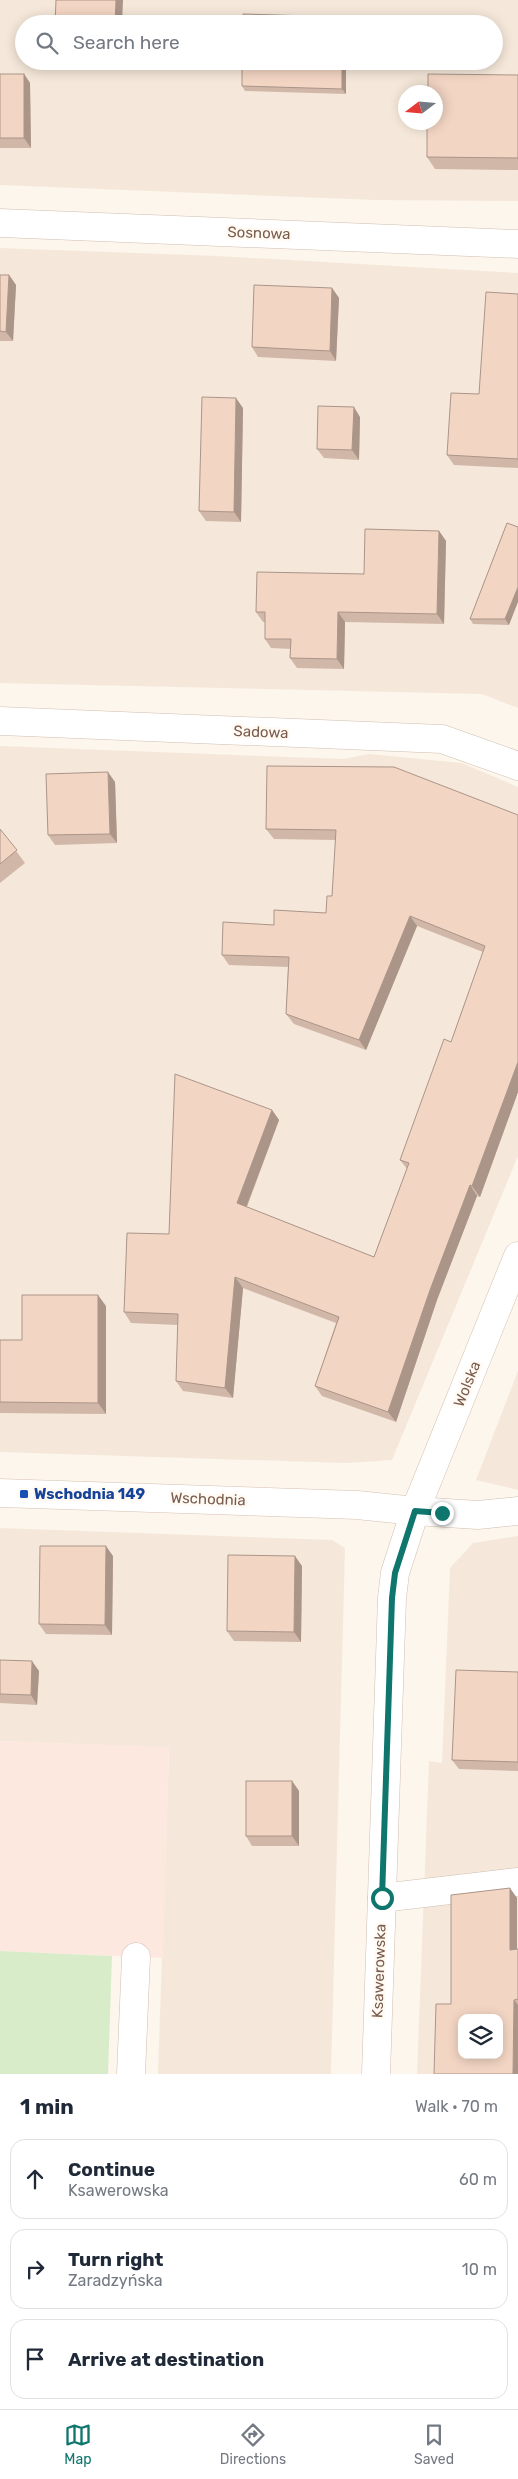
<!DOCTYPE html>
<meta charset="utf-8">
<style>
body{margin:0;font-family:Rubik,sans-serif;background:#f2f2f3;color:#1f2937}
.controls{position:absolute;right:15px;bottom:15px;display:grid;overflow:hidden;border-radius:10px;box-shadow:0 2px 12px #0003}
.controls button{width:45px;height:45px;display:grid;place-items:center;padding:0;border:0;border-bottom:1px solid #e0e1e3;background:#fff;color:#1f2937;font:25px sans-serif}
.compass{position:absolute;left:398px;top:85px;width:45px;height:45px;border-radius:50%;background:#fff;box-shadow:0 2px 12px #0003;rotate:254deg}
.stop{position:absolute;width:15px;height:15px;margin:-11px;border:4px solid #0f766e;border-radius:50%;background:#fff}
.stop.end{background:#0f766e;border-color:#fff;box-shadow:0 1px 5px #0008}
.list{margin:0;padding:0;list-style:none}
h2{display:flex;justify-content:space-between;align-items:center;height:65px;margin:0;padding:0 20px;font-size:21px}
h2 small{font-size:16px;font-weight:400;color:#747a83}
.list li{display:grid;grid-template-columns:32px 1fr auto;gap:15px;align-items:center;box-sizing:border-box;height:80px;margin:0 10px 10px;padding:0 10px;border:1px solid #e0e1e3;border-radius:15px}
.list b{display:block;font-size:19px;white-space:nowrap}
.list p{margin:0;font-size:16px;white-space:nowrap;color:#747a83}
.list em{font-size:16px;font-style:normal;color:#747a83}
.icon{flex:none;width:28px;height:28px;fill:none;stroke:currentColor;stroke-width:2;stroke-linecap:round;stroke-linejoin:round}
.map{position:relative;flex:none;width:518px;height:2074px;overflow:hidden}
.search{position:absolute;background:#fff;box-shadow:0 2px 12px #0003;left:15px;right:15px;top:15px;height:55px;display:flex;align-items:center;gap:12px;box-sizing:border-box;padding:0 18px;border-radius:28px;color:#747a83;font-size:19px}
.sheet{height:335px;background:#fff}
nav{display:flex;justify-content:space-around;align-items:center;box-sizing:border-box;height:70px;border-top:1px solid #e0e1e3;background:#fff;font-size:14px;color:#747a83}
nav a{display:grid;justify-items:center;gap:2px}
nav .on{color:#0f766e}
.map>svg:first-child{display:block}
</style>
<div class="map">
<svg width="518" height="2074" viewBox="0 0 518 2074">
<rect width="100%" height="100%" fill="#fdf6ec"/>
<g fill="#f5e8da" fill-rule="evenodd">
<path d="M 0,0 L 518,0 L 518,201 L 375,200 L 0,185 ZM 24,24 L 494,24 L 494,61 L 24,61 ZM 406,92 L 436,92 L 436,122 L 406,122 Z"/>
<polygon points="0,248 217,256 518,273 518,708 482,694 0,683"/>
<polygon points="0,746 343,759 369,754 462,763 518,787 518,1156 392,1460 346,1463 0,1452"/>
<polygon points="518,1371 518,1490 476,1480"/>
<polygon points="0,1528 332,1540 345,1548 331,2074 158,2074 169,1748 0,1741"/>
<path d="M 518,1536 L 518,2074 L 417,2074 L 429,1761 L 442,1763 L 450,1568 L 473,1543 ZM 462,2018 L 499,2018 L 499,2055 L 462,2055 Z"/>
</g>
<polygon fill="#fde8e0" points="0,1741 169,1747 163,1958 0,1951"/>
<polygon fill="#d8ecc9" points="0,1951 112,1956 108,2074 0,2074"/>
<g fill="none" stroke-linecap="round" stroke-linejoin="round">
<defs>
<g id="street">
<polyline points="0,223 518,244"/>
<polyline points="0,721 442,739 518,766"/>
<polyline points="382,1898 518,1882"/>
<polyline points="131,2074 136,1957"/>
<polyline points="376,2074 392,1598 395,1573 415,1511 478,1515 518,1511"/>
</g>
<polyline id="secondary" points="0,1493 357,1505 415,1511 518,1256"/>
</defs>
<use href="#street" stroke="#d1beb0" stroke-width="29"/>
<use href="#secondary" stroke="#d6c0b0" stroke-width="29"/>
<use href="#street" stroke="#fff" stroke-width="28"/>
<use href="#secondary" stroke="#fff" stroke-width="28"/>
</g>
<g fill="#d1b7a8">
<polygon points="346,61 346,94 245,91 242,86"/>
<polygon points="0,74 24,74 30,83 31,148 0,148"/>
<polygon points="518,75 518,170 435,169 427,157"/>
<polygon points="0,275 9,275 16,285 13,341 0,341"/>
<polygon points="332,288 339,298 336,361 258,357 252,347"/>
<polygon points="518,294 518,468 454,465 447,455 479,394"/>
<polygon points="243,408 241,522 206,521 199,511"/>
<polygon points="360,417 359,460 324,458 317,449"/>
<polygon points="507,523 509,625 473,624 470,619"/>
<polygon points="439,531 446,541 444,624 345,622 344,669 297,668 290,658 291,649 271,648 265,639 265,622 263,622 256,612 364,574"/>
<polygon points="115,782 117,843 55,845 48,835"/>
<polygon points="518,815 518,1092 480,1197 477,1196 437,1300 396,1422 322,1396 315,1386 336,1323 243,1288 233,1398 183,1391 176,1381 178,1325 131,1323 124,1312 169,1234 272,1110 279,1120 247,1207 374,1257 407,1169 400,1160 451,1042 483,952 417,926 366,1050 294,1024 286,1014 288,967 229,965 222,955 274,925 326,913 332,896 336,840 274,839 266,829"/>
<polygon points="0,829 25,863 0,883"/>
<polygon points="106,1306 106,1414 0,1413 0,1340 22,1340"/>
<polygon points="113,1556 112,1635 46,1634 39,1624"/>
<polygon points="302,1566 301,1642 234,1641 227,1631"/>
<polygon points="0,1660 39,1671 37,1705 0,1703"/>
<polygon points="518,1672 518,1771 459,1769 452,1760"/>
<polygon points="292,1781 299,1791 299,1846 252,1846 246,1836"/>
<polygon points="517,1898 517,1949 518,1949 518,2074 451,2004"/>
</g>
<g fill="#aa9588">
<polygon points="116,0 123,0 122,24 115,24"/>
<polygon points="344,17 347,23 347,24 343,24"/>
<polygon points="342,61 346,61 346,94 342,89"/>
<polygon points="24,74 30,83 31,148 24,138"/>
<polygon points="9,275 16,285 13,341 6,332"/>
<polygon points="332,288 339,298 336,361 330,351"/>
<polygon points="236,398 243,408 241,522 234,512"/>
<polygon points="354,407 360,417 359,460 352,450"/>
<polygon points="439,531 446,541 444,624 437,614"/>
<polygon points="518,587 518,602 509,625 505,619"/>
<polygon points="338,612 345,622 344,669 337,659"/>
<polygon points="108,772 115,782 117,843 110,834"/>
<polygon points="410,916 417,926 366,1050 359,1040"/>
<polygon points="518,1062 518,1092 480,1197 472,1186"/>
<polygon points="272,1110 279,1120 244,1213 237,1203"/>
<polygon points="470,1185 477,1196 437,1300 396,1422 388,1412 430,1290"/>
<polygon points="235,1277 243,1288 233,1398 225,1388"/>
<polygon points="98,1295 106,1306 106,1414 98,1403"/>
<polygon points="106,1546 113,1556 112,1635 105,1625"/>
<polygon points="295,1556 302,1566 301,1642 294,1632"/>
<polygon points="32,1661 39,1671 37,1705 31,1695"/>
<polygon points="292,1781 299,1791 299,1846 292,1836"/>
<polygon points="510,1888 517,1898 517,1960 510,1950"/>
<polygon points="514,2000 518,2005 518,2074 513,2074"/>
</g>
<g fill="#f3d5c3" stroke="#aa9588" fill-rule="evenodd">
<polygon points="56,0 116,0 115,24 55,24"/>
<polygon points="243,14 344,17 343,24 243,24"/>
<polygon points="242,61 342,61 342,89 242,86"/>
<rect x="0" y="74" width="24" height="64"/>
<polygon points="428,74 518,75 518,158 427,157 427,122 436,122 436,92 428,92"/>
<polygon points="0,275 9,275 6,332 0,331"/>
<polygon points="254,285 332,288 330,351 252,347"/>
<polygon points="486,292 518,294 518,459 447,455 451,393 479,394"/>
<polygon points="202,397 236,398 234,512 199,511"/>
<polygon points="318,406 354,407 352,450 317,449"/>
<polygon points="507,523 518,527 518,587 505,619 470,619"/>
<polygon points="365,529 439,531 437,614 338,612 337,659 290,658 291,639 265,639 265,612 256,612 257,572 364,574"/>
<polygon points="267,766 394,767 518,815 518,1062 472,1186 470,1185 430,1290 388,1412 315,1386 339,1317 235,1277 225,1388 176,1381 178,1314 124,1312 127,1233 169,1234 175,1074 272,1110 237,1203 374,1257 409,1163 400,1160 444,1039 451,1042 485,946 410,916 359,1040 286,1014 289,957 222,955 223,922 274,925 274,910 326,913 327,896 332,896 336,830 266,829"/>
<polygon points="108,772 110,834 48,835 46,774"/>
<polygon points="0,829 17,850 0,864"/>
<polygon points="22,1295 98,1295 98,1403 0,1402 0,1340 22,1340"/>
<polygon points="40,1546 106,1546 105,1625 39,1624"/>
<polygon points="228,1555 295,1556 294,1632 227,1631"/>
<polygon points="0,1660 32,1661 31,1695 0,1694"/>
<polygon points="456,1670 518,1672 518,1762 452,1760"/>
<rect x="246" y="1781" width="46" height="55"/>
<path d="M 510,1888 L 510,1950 L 518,1949 L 518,1999 L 514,2000 L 513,2074 L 434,2074 L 436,2004 L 451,2004 L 451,1895 ZM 462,2018 L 499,2018 L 499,2055 L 462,2055 Z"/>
</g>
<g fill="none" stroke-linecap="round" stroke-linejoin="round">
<polyline stroke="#0f766e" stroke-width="6" points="382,1898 392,1598 395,1573 415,1511 442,1513"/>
</g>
<rect fill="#1a4fb4" stroke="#fffaf3" stroke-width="2" x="19" y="1489" width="10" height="10" rx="2.5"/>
<g text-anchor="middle" stroke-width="5" stroke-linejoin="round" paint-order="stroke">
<g font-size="15" fill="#7a5c4d" stroke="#fffaf3">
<text transform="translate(259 233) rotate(2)" y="5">Sosnowa</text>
<text transform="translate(261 732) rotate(2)" y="5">Sadowa</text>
<text transform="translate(467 1384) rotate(-68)" y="5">Wolska</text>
<text transform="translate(208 1499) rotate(2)" y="5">Wschodnia</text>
<text transform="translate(379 1971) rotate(-88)" y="5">Ksawerowska</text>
</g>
<g font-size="15" font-weight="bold" fill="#164399" stroke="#fffaf3" text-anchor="start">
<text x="34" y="1499">Wschodnia 149</text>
</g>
</g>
</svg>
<div class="controls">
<button><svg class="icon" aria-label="layers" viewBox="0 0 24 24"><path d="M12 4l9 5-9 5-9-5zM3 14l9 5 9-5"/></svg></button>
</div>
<svg class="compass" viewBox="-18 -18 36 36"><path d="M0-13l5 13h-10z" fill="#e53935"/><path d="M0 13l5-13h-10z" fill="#747a83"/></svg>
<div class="stop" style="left:382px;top:1898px"></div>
<div class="stop end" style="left:442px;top:1513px"></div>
<div class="search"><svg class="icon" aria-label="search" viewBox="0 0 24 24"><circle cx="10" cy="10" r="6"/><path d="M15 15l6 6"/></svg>Search here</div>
</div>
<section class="sheet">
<h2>1 min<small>Walk · 70 m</small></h2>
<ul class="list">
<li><svg class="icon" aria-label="ahead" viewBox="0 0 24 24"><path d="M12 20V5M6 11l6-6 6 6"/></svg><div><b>Continue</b><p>Ksawerowska</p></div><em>60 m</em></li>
<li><svg class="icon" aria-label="right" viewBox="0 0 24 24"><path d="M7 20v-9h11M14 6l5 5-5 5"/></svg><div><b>Turn right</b><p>Zaradzyńska</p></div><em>10 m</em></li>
<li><svg class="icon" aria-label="arrive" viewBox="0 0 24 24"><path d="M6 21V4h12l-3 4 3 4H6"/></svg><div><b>Arrive at destination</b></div></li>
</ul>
</section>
<nav>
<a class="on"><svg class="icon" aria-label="map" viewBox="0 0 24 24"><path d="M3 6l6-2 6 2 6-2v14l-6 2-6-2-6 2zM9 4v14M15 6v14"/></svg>Map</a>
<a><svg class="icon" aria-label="directions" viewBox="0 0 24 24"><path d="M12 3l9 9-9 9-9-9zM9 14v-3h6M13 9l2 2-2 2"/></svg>Directions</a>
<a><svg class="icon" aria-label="saved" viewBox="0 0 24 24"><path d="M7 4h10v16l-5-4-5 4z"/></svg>Saved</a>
</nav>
